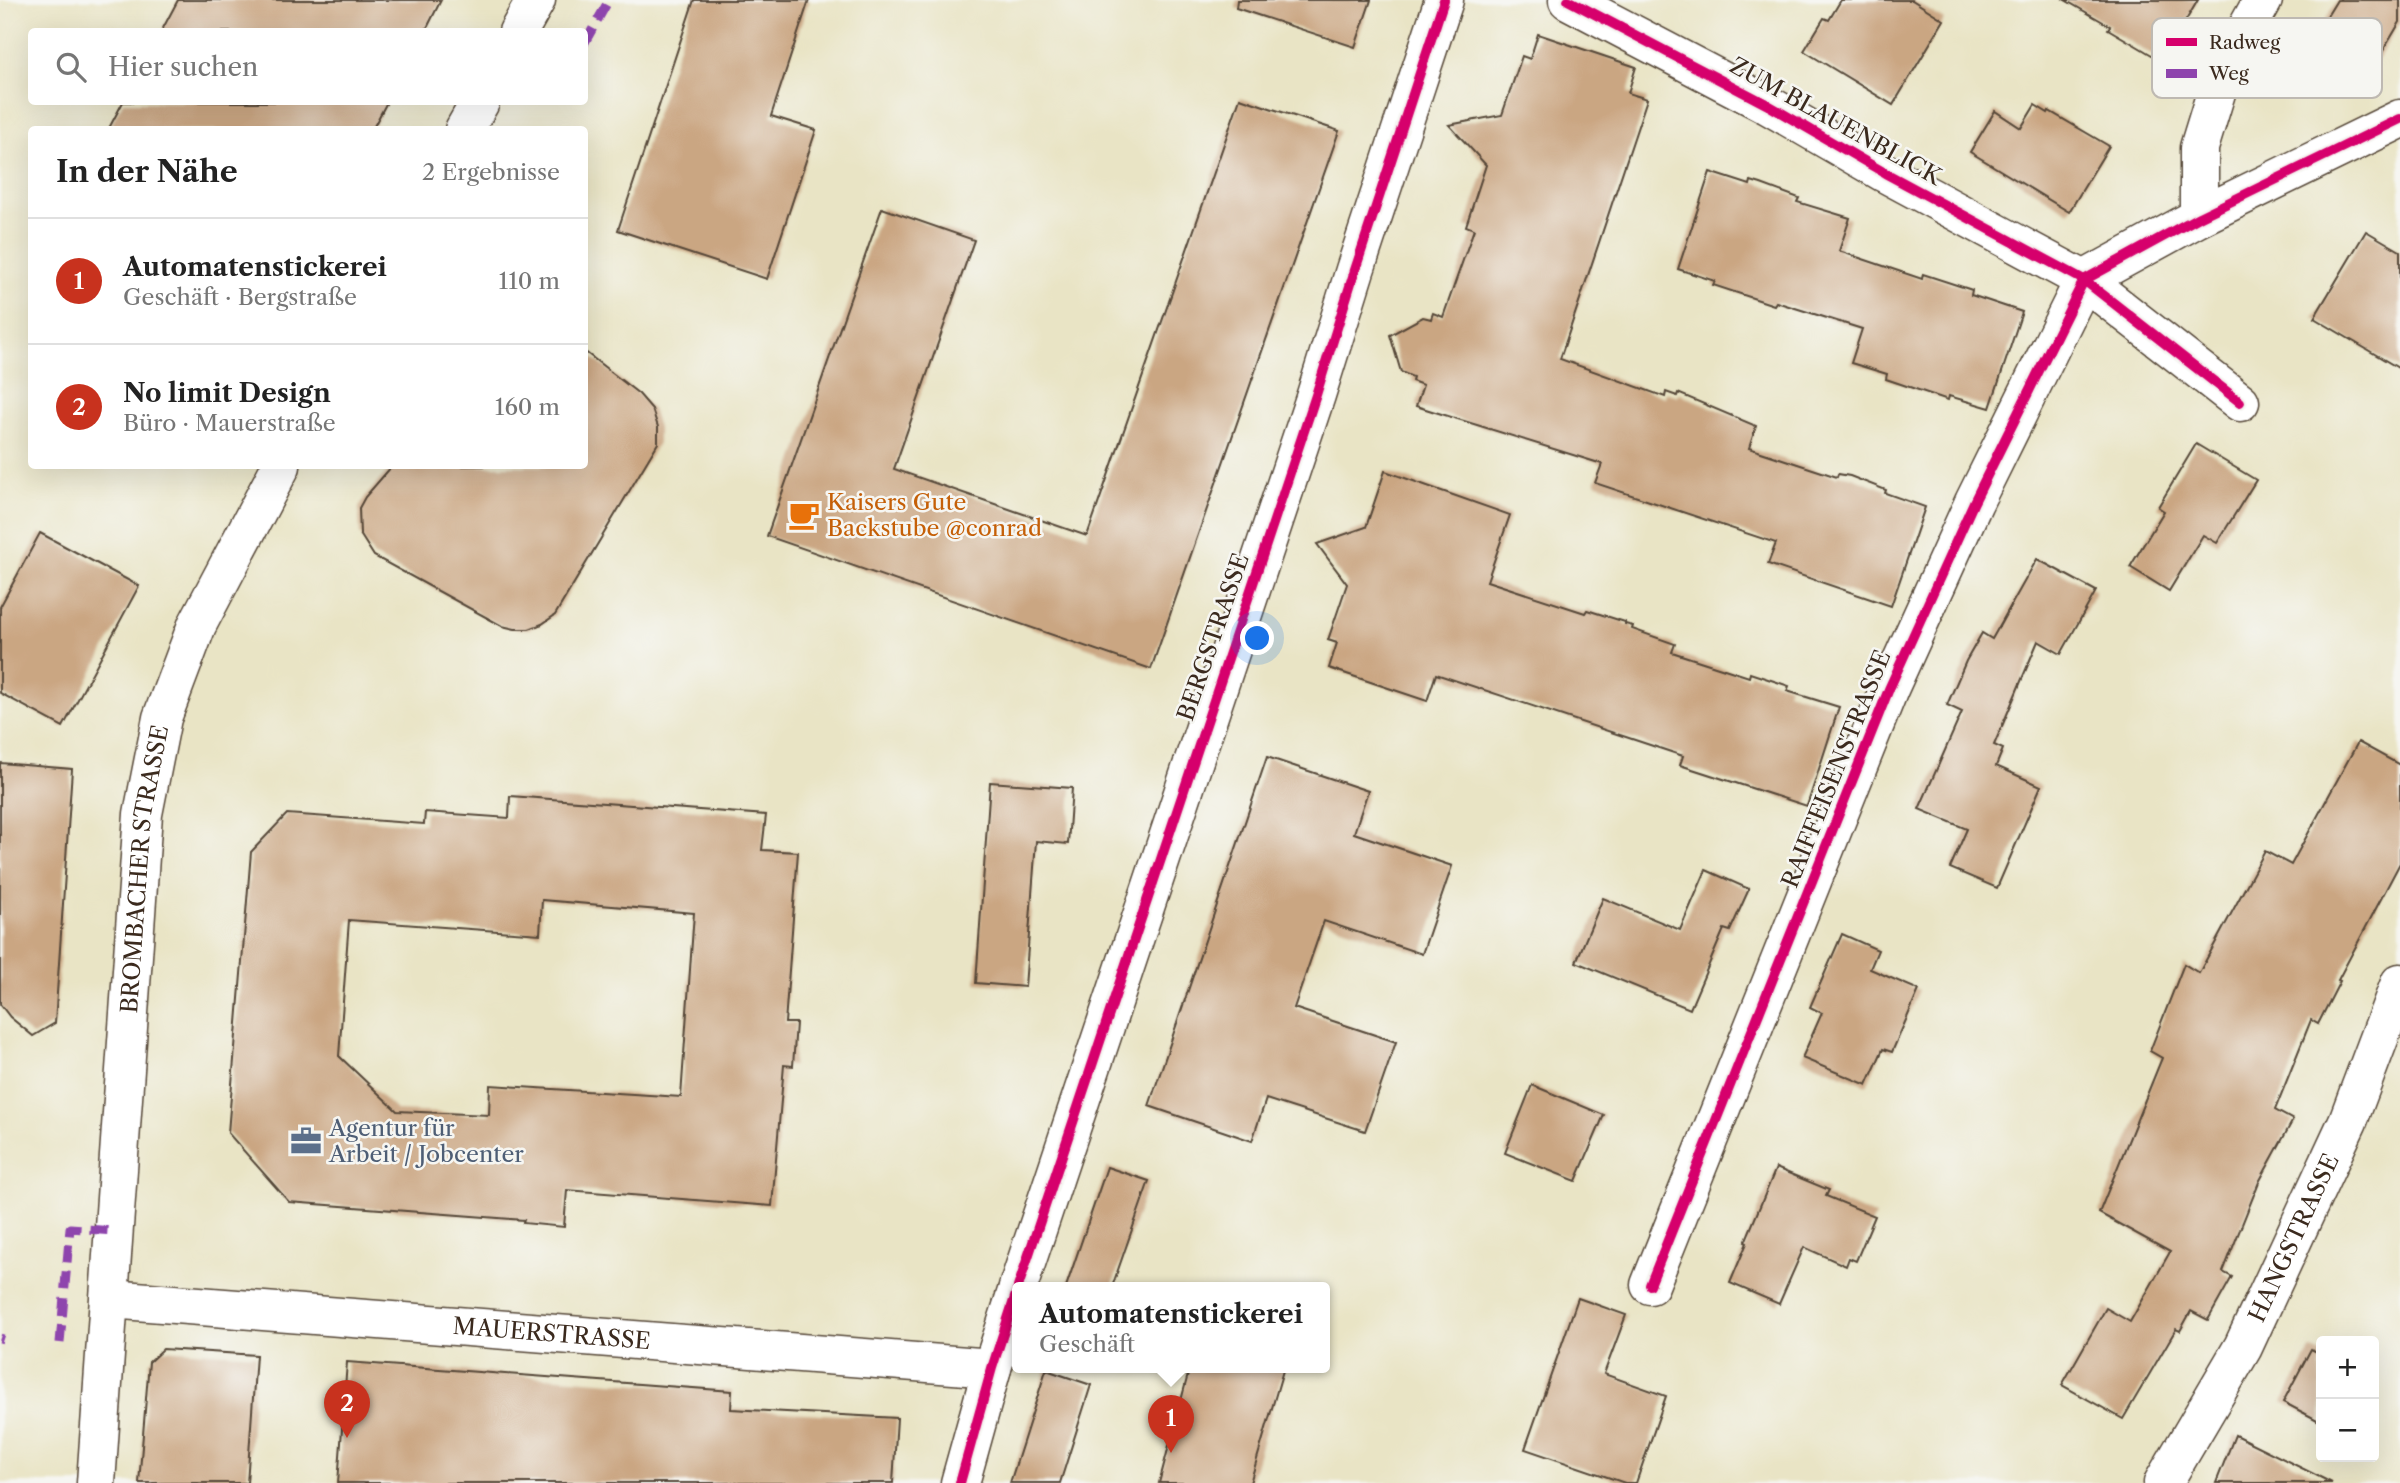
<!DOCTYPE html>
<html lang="de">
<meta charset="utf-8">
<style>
body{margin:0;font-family:"Libre Caslon Text",serif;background:#f2f2f2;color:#222}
.controls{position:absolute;right:21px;bottom:21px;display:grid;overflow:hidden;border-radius:7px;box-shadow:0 7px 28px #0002}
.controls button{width:63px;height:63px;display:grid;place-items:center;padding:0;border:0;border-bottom:2px solid #e0e0e0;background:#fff;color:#222;font:35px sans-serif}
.you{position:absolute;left:1258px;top:639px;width:24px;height:24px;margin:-18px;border:5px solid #fff;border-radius:50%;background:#1a73e8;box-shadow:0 0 0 10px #1a73e833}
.badge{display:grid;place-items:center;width:46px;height:46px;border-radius:50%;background:#c8321e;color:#fff;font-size:23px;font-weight:700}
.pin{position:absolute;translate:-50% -58px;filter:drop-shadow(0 2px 4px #0008)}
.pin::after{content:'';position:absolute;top:37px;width:24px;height:21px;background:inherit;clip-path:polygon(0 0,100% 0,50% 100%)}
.popup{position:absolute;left:1012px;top:1282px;width:318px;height:91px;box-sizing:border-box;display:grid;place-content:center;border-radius:7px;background:#fff;filter:drop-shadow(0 2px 5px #0005);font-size:23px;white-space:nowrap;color:#767676}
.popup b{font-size:26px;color:#222}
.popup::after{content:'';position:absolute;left:50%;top:100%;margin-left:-14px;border:14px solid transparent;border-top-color:#fff}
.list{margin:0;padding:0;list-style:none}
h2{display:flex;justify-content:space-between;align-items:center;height:91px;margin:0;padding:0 28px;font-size:30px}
h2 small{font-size:23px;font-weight:400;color:#767676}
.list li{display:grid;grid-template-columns:46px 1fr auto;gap:21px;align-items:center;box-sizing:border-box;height:126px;padding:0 28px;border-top:2px solid #e0e0e0}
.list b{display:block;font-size:26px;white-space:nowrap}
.list p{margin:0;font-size:23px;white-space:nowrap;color:#767676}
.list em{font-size:23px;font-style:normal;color:#767676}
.icon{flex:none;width:38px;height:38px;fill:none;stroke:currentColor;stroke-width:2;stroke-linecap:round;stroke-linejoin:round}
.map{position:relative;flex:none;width:2400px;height:1483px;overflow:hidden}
.search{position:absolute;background:#fff;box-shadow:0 7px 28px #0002;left:28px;top:28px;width:560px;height:77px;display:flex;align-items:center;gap:18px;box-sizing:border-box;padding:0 24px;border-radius:7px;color:#767676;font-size:26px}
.panel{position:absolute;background:#fff;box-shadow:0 7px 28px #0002;left:28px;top:126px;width:560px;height:343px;border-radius:7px}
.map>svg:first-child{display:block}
</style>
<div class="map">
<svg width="2400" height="1483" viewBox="0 0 2400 1483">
<rect width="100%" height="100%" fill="#f6f6f2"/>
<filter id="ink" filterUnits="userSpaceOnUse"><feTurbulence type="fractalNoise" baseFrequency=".0143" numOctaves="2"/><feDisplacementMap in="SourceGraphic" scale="14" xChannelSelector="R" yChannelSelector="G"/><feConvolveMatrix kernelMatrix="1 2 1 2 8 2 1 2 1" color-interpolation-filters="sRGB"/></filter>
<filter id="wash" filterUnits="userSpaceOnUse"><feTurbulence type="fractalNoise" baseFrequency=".00686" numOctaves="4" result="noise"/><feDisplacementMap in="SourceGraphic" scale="28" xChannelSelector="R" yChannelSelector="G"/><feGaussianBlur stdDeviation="1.57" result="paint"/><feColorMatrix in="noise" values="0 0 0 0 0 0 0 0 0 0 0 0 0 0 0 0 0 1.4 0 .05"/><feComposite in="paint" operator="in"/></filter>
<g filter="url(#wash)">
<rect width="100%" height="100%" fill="#e9e4c5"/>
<g id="blocks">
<g fill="#caa682" fill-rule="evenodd">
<polygon points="178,0 441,0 425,32 161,32"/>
<polygon points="694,0 809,0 771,116 816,130 767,279 618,230"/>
<polygon points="1237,0 1371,0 1355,47 1236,8"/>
<polygon points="1841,0 1912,0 1944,20 1893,105 1804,51 1824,18 1829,20"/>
<polygon points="2065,0 2198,0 2162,61 2108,29 2110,26"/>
<polygon points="2337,0 2400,0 2400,22 2374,66 2318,31"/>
<polygon points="1538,34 1636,67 1628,93 1647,99 1560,359 1665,397 1666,392 1677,396 1678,393 1756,426 1749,448 1837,477 1838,474 1850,476 1886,490 1885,493 1925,507 1891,606 1768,564 1776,543 1595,483 1602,464 1416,406 1423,385 1412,381 1413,377 1401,372 1390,335 1423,317 1431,319 1433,313 1443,317 1474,229 1466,226 1486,165 1449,125 1502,115 1522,56 1530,59"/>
<polygon points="1240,98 1339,131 1151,669 767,536 882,208 974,240 894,469 1087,536"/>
<polygon points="123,102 387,102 372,130 108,130"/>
<polygon points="2035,105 2048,113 2049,111 2109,146 2069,212 1970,152 1995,111 2021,128"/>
<polygon points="1710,172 1750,185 1751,181 1761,184 1799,198 1797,202 1850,218 1839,251 1922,279 1923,274 1972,290 1971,295 2022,312 1990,408 1949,396 1948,400 1886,379 1887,374 1851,363 1862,329 1776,302 1774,305 1713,285 1715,281 1678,269"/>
<polygon points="2366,231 2400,251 2400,369 2314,318"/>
<polygon points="584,351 639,394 652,409 658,427 658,443 555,615 542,624 529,629 515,629 502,626 374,556 360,534 359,508 365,497 392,466 584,466"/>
<polygon points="2196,444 2256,480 2217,543 2203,535 2169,591 2130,567 2164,511 2158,507"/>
<polygon points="1385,471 1510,515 1487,581 1585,613 1587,610 1625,622 1625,624 1633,626 1632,629 1675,644 1672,652 1749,677 1750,673 1789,686 1787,691 1839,707 1807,806 1680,765 1683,756 1436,674 1427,701 1329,668 1337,643 1328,640 1347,584 1317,544 1366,527"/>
<polygon points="40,533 139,586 63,727 0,693 0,607"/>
<polygon points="2037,559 2096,591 2061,654 2038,641 1994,745 2003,749 1996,766 2041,786 1997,888 1950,868 1967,829 1919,809 1962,712 1947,705 1966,661 1982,633 1992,639"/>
<polygon points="2358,742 2400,765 2400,863 2338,980 2340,981 2318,1024 2311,1020 2275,1110 2293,1120 2259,1182 2223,1272 2232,1277 2208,1320 2191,1311 2180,1331 2176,1329 2123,1419 2062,1385 2106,1308 2130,1322 2170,1252 2099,1213 2162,1058 2150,1051 2184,964 2199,973 2265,851 2291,865"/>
<polygon points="1267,757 1368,791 1354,833 1452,866 1422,954 1324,921 1294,1008 1396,1042 1365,1131 1266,1099 1252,1141 1149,1106"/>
<polygon points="0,763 72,769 55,1023 33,1036 10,1017 0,1004"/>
<polygon points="990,782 1072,788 1068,844 1036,841 1025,987 976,983"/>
<path d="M 510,796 L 766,815 L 762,850 L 798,852 L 785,1023 L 796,1023 L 793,1066 L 784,1065 L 772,1206 L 567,1190 L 564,1227 L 523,1223 L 524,1220 L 289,1202 L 228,1133 L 251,852 L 287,814 L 424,824 L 425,812 L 509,818 ZM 542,900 L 694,913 L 681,1097 L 490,1085 L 489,1115 L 397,1111 L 339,1056 L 349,920 L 540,934 Z"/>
<polygon points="1706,870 1749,889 1730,931 1724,929 1690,1009 1576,962 1603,898 1680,930"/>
<polygon points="1842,934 1878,950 1870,969 1919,990 1892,1052 1883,1049 1867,1085 1802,1058 1822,1013 1810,1007"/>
<polygon points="1532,1085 1604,1115 1576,1181 1505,1153"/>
<polygon points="1107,1167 1149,1181 1112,1287 1066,1287"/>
<polygon points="1776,1168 1829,1190 1826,1196 1875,1216 1856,1261 1849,1258 1846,1266 1804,1247 1779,1304 1730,1283 1747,1243 1745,1242"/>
<polygon points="1578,1298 1626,1315 1604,1374 1666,1396 1636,1483 1625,1483 1525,1449"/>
<polygon points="163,1349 256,1355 247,1483 139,1483 149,1362"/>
<polygon points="2311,1349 2321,1354 2321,1422 2283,1402"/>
<polygon points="347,1362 732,1391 731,1409 897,1418 893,1483 338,1483"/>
<polygon points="1190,1367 1284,1367 1250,1483 1159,1483"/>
<polygon points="1046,1370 1091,1385 1060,1483 1010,1483"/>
<polygon points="2235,1435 2332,1483 2216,1483"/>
</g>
</g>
</g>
<g filter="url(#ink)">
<use href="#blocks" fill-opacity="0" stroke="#554637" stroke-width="2"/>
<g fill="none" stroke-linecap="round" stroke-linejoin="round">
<defs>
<g id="minor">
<polyline points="1568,0 1768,105 1885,173 2084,280 2199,217 2400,119"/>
<polyline points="2199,217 2199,148 2222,73 2263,0"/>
<polyline points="1650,1285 1889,689 1974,502 2084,280 2240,402"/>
<polyline points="1018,1287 1316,395 1355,270 1444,0"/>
<path id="s1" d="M 110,1299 L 992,1368"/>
<polyline points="960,1483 992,1368 1017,1291"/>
<path id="s2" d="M 2163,1483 L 2243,1347 L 2348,1121 L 2400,983"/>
</g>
<g id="major">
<polyline points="518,32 536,0"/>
<polyline points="464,130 480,102"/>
<path id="s3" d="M 96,1483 L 143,814 L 162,718 L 197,625 L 281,466"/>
</g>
</defs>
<use href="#minor" stroke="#554637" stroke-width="41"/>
<use href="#major" stroke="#554637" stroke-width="41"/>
<use href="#minor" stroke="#fff" stroke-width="38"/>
<use href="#major" stroke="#fff" stroke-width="38"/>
<g stroke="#8e44ad" stroke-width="9" stroke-dasharray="18 9" stroke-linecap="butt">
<polyline points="584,44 609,0"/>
<polyline points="0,1338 3,1339"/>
<polyline points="60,1343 70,1228 115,1231"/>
</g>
<defs>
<g id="cycleway">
<polyline points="1568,0 1768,105 1885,173 2084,280 2199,217 2400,119"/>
<polyline points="1650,1285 1889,689 1974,502 2084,280 2240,402"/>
<polyline points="1018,1287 1316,395 1355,270 1444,0"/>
<polyline points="960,1483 992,1368 1017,1291"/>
</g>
</defs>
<use href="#cycleway" stroke="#f6f6f2" stroke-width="15"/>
<use href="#cycleway" stroke="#d6006c" stroke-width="10"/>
</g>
</g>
<defs>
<symbol id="cafe-bare" viewBox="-9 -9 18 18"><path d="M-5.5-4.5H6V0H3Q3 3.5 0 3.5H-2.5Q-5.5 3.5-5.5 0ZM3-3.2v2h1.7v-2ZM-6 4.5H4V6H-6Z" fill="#e8710a" stroke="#f6f6f2" stroke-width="2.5" paint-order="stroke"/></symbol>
<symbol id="office-bare" viewBox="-9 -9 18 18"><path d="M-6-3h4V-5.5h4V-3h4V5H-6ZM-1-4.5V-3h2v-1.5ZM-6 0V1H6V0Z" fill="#5c6f8a" stroke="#f6f6f2" stroke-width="2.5" paint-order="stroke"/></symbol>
</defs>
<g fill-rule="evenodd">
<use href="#cafe-bare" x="782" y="493" width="44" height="44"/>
<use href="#office-bare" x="284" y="1119" width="44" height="44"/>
</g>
<g text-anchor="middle" stroke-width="5" stroke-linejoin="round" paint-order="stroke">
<g font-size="23" fill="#3b2a1e" stroke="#f6f6f2">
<text transform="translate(1836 121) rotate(29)" y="8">ZUM BLAUENBLICK</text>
<text transform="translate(1213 637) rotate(-71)" y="8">BERGSTRASSE</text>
<text transform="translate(1836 769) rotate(-68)" y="8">RAIFFEISENSTRASSE</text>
<text dy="8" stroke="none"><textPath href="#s3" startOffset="616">BROMBACHER STRASSE</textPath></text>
<text dy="8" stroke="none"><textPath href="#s2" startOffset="278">HANGSTRASSE</textPath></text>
<text dy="8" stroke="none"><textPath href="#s1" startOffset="443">MAUERSTRASSE</textPath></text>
</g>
<g font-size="23" fill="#c56008" stroke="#f6f6f2" text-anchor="start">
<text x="827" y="510">Kaisers Gute<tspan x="827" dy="26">Backstube @conrad</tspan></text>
</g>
<g font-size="23" fill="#4e5e75" stroke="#f6f6f2" text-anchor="start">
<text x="329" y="1136">Agentur für<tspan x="329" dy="26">Arbeit / Jobcenter</tspan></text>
</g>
</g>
<rect x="2152" y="18" width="230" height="80" rx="10" fill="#f6f6f2" stroke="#beb9b2" stroke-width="2"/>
<rect x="2166" y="38" width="31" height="8" fill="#d6006c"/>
<rect x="2166" y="69" width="31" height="9" fill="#8e44ad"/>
<g font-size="19" fill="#3b2a1e">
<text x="2209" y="49">Radweg</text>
<text x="2209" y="80">Weg</text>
</g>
</svg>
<div class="controls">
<button>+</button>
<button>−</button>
</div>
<div class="you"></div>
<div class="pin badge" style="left:1171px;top:1453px">1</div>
<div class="popup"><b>Automatenstickerei</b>Geschäft</div>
<div class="pin badge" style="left:347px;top:1438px">2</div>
<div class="search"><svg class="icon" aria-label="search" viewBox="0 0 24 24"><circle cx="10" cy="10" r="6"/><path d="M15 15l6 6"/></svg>Hier suchen</div>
<section class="panel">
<h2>In der Nähe<small>2 Ergebnisse</small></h2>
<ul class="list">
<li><span class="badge">1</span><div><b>Automatenstickerei</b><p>Geschäft · Bergstraße</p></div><em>110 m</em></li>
<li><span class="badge">2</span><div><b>No limit Design</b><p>Büro · Mauerstraße</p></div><em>160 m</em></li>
</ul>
</section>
</div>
